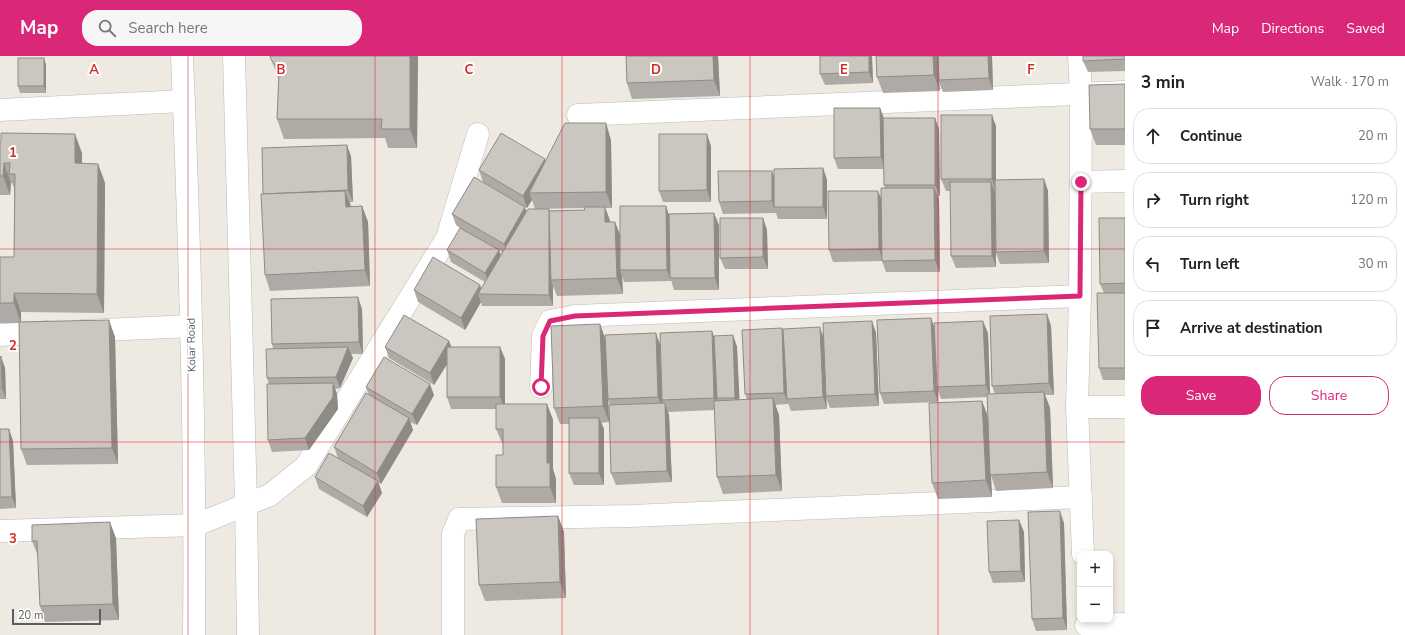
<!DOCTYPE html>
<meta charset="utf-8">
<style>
body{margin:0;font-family:"Nunito Sans",sans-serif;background:#f6f6f6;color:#222}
.controls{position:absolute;right:12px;bottom:12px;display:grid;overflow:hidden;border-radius:8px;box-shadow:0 2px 6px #0003}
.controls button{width:36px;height:36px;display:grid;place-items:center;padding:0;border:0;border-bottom:1px solid #e0e0e0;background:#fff;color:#222;font:20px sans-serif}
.scale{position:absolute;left:12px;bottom:10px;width:89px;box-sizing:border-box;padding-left:4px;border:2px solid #595e63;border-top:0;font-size:11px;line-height:14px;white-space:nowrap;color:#595e63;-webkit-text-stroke:3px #fff;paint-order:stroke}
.stop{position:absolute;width:12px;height:12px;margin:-9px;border:3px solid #db2777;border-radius:50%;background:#fff}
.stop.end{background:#db2777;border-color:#fff;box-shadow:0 1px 4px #0008}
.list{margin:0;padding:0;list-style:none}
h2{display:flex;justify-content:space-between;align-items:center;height:52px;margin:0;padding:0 16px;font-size:17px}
h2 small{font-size:13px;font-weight:400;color:#767676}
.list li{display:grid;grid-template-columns:26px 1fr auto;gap:12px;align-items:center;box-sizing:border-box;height:56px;margin:0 8px 8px;padding:0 8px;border:1px solid #e0e0e0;border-radius:16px}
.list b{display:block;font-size:15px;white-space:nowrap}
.list em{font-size:13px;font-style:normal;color:#767676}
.actions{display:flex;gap:8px;padding:12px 16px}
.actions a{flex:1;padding:9px 0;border:1px solid #db2777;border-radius:16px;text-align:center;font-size:14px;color:#db2777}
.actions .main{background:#db2777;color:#fff}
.icon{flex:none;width:22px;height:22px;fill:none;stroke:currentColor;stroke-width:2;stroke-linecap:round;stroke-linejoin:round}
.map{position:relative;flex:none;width:1125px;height:579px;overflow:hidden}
header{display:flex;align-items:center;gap:24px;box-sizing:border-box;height:56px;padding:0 20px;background:#db2777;color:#fff}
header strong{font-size:19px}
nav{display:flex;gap:22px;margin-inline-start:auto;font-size:14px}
.search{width:280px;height:36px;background:#f6f6f6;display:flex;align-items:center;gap:10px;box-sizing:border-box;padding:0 14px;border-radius:16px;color:#767676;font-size:15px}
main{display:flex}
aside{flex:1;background:#fff}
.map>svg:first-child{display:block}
</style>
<header>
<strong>Map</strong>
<div class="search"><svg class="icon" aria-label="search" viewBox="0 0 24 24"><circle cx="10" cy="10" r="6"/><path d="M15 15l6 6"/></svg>Search here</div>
<nav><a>Map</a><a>Directions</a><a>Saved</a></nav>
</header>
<main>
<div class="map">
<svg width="1125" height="579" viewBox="0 0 1125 579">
<rect width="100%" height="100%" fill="#eeeae1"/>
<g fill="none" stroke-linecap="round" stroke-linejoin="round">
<defs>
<g id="minor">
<polyline points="1079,0 1081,37 1080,240 1077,351 1083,498"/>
<polyline points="0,54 184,45"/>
<polyline points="578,59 1125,36"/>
<polyline points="1081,126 1125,125"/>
<polyline points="82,275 191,270"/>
<polyline points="0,279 48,276"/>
<polyline points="541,331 543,280 550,265 575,260 1080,240"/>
<polyline points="1077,351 1125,351"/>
<polyline points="0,475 196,469 270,439 306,410 447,182 478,78"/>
<polyline points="1086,569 1125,568"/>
<polyline points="453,579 453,478 459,463 631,460 1081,441"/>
</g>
<g id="secondary">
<path d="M 182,0 C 190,193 196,386 194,579"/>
<polyline points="234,0 246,448 248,579"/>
</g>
</defs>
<use href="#minor" stroke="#b6babf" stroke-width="23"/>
<use href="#secondary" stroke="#b5b9bf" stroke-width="23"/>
<use href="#minor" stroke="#fff" stroke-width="22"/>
<use href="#secondary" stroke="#fff" stroke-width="22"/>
</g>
<g fill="#afaaa5" fill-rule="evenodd">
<polygon points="418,0 417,92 388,92 385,82 284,83 277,63 279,24 271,3"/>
<polygon points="626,0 718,0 720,40 632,43 627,27"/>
<polygon points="872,0 873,27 825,29 820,18"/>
<polygon points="876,0 992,0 993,34 943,36 939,26 940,35 883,37 877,21"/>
<polygon points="1125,0 1125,15 1088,16 1083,5"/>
<polygon points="44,2 46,9 46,37 20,37 18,30"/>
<polygon points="1125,28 1125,89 1096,89 1090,73"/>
<polygon points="880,52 884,62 935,62 939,73 940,140 938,140 939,143 940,216 886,216 882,205 833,206 829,194 881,142 885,132 884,129 884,113 838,113 834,102"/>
<polygon points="996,70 996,124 1044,123 1048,135 1049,207 1000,208 996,197 996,211 956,212 951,200 951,135 946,135 941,123"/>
<path d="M 611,84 L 612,152 L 605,152 L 610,166 L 615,166 L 620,178 L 666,150 L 669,160 L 719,169 L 719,234 L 674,234 L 671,224 L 671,225 L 624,226 L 622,220 L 623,238 L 557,240 L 553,230 L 553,250 L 482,250 L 481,246 L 465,274 L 418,246 L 414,234 L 480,229 L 481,233 L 485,226 L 451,206 L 447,194 L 460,172 L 456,169 L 452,158 L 526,155 L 585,154 L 584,152 L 535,153 L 532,144 L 527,152 L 483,126 L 479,114 L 546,105 ZM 499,194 L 502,196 L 501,199 Z"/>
<polygon points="0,86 82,97 82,107 98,108 105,127 104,257 21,256 21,266 115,281 118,408 27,409 21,393 19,267 0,267 0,201 14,201 14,132 12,127 11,127 10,139 0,139 0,145"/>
<polygon points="711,90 711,146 663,146 659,135"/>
<polygon points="351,100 353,146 350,146 351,151 362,150 368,166 370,230 270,235 265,219 264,138"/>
<polygon points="823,112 827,124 827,163 778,163 776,157 723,158 719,146 772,115 774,120"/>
<polygon points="763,162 767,174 768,213 725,213 720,202"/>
<polygon points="1125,162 1125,324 1103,324 1099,312 1104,237 1100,228"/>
<polygon points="362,253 363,298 351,298 353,302 340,332 335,333 337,338 338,353 309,394 272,396 268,384 269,328 267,322 273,292 272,288"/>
<polygon points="1047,258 1051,270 1054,339 1045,339 1050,352 1053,432 996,435 991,419 992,441 938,443 932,427 982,345 988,361 987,341 941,343 938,334 938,346 884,348 880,337 931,262 934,271 988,277 990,338 995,338 992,330"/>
<polygon points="872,265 876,277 879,350 830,352 826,342 827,353 791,355 788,347 788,348 775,349 779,359 782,435 723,438 717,421 715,354 668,356 669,359 672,426 616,429 611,417 610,349 608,343 660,288 662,347 663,347 662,344 715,283 733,279 737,291 739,344 747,344 745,338 784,278 823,281"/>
<polygon points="600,268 606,285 609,366 601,367 604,373 604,429 574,429 569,417 569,368 560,368 554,352"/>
<polygon points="449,285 451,291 500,291 505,303 505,348 547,348 553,364 553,413 556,423 556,447 502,447 496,431 503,399 503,389 496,373 496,353 451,353 447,341 447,308 434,329 389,302 385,291"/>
<polygon points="0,301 5,312 6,343 0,343"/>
<polygon points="366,331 434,339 417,369 410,366 413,374 381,428 378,426 382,437 367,461 319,433 315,421 338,402 334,391 369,339"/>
<polygon points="0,373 9,373 13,385 16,452 0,453"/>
<polygon points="558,460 564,476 566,542 485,545 479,529"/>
<polygon points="1019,464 1024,476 1025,526 993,527 989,516"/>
<polygon points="1064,467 1067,574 1036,575 1032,563"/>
<polygon points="116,482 119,564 45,566 40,550 38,500 32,485"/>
</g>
<g fill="#8e8b86">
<polygon points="410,0 418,0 417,92 410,73"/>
<polygon points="713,0 718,0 720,40 714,24"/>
<polygon points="869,0 872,0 873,27 869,16"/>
<polygon points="933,0 938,0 939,24 939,26 940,35 934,19"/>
<polygon points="988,0 992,0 993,34 989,22"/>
<polygon points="44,2 46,9 46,37 44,30"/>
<polygon points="880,52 884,63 885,113 881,101"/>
<polygon points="992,59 996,70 996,134 992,123"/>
<polygon points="935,62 939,73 940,140 935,129"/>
<polygon points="606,67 611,84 612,152 606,136"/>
<polygon points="75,78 82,97 82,127 75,107"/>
<polygon points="707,78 711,90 711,146 707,134"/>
<polygon points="347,89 351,100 353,146 348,134"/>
<polygon points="545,103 549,115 529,137 532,144 527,152 523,140"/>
<polygon points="4,107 11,127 10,139 3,120"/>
<polygon points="98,108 105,127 104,257 97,238"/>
<polygon points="823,112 827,124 827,163 823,151"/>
<polygon points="772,115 776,127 774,151 776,157 772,145"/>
<polygon points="1044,123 1048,135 1049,207 1044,195"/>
<polygon points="991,126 995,137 996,211 992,200"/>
<polygon points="934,132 939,143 940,216 935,204"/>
<polygon points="345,135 351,151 346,151"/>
<polygon points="878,135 883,146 883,205 879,193"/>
<polygon points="362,150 368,166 370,230 365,214"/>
<polygon points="666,150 670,162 670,222 671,225 667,214"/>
<polygon points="525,151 529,163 508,200 504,188"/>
<polygon points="605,151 611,167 605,166"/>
<polygon points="549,153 553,165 551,224 553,230 553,250 549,239"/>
<polygon points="714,157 719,169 719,234 715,222"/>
<polygon points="763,162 767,174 768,213 763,201"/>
<polygon points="615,166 621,182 620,214 622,220 623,238 617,222"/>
<polygon points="499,194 503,206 490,228 485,217"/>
<polygon points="480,229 483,238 478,238 481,246 465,274 461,262"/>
<polygon points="14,237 21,256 21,267 14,247"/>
<polygon points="358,241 362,253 363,298 359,286"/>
<polygon points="1047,258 1051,270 1054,339 1049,327"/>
<polygon points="931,262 935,274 937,331 938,334 938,346 934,335"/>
<polygon points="109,264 115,281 118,408 112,392"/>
<polygon points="872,265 876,277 879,350 875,338"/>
<polygon points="983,265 988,277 990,341 986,329"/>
<polygon points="600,268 606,285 609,366 603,350"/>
<polygon points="820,271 824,283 826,340 827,353 823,341"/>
<polygon points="782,272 786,284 787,343 788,348 784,337"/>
<polygon points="712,275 716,286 717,342 718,346 719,354 714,342"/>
<polygon points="656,277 660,288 663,353 658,341"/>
<polygon points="733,279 737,291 740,354 735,342"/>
<polygon points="449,285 454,297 434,329 430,317"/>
<polygon points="348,291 353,302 340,332 336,321"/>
<polygon points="500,291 505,303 505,353 500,341"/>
<polygon points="1,300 5,312 6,343 2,332"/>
<polygon points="333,327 337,338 338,353 309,394 305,382"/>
<polygon points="430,328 434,339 417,369 412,358"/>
<polygon points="1044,336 1050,352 1053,432 1047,416"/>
<polygon points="773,342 779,359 782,435 776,419"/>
<polygon points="982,345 988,361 992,441 986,424"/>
<polygon points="665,347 669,359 672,426 667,415"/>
<polygon points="547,348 553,364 553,413 556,423 556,447 550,431 547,407"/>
<polygon points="409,362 413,374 381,428 377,417"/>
<polygon points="599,362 604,373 604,429 599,417"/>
<polygon points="9,373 13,385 16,452 12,441"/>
<polygon points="378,425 382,437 367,461 363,450"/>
<polygon points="1060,455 1064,467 1067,574 1063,562"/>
<polygon points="558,460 564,476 566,542 560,526"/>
<polygon points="1019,464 1024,476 1025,526 1021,515"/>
<polygon points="110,466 116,482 119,564 113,548"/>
</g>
<g fill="#cbc6c0" stroke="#8e8b86">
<polygon points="270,0 410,0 410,73 381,73 382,63 277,63 279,15 271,3"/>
<polygon points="626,0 713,0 714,24 627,27"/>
<polygon points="820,0 869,0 869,16 820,18"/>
<polygon points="876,0 933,0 934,19 877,21"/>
<polygon points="938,0 988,0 989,22 939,24"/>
<polygon points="1083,0 1125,0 1125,3 1083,5"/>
<rect x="18" y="2" width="26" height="28"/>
<polygon points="1125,28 1125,73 1090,73 1089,29"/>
<polygon points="834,52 880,52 881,101 834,102"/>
<rect x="941" y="59" width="51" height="64"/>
<polygon points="883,62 935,62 935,129 884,129"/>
<polygon points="565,67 606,67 606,136 529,137"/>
<polygon points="1,77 75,78 75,107 98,108 97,238 14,237 14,247 0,247 0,201 14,201 15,118 9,118 10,107 4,107 3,120 0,120 0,86 1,86"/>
<polygon points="501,77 545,103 523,140 479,114"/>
<polygon points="659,78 707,78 707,134 659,135"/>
<polygon points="347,89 348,134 263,138 262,92"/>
<polygon points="823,112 823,151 774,151 774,113"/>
<polygon points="718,115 772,115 772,145 719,146"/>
<polygon points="474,121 525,151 504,188 452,158"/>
<polygon points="1044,123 1044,195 996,196 995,124"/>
<polygon points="950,126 991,126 992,200 951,200"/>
<polygon points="881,132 934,132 935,204 882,205"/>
<polygon points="345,135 346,151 362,150 365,214 265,219 261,138"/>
<polygon points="828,135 878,135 879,193 829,194"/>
<polygon points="620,150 666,150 667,214 620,214"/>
<polygon points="584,151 605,151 605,166 615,166 617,222 551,224 549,155 585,154"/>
<polygon points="528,153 549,153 549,239 478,238"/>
<polygon points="714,157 715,222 670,222 669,158"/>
<polygon points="720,162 763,162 763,201 720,202"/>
<polygon points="1099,162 1125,162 1125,227 1100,228"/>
<polygon points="460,172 499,194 485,217 447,194"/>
<polygon points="433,201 480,229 461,262 414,234"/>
<polygon points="1097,237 1125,237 1125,312 1099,312"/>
<polygon points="358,241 359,286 272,288 271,243"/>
<polygon points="1047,258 1049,327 992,330 990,260"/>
<polygon points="404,259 449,285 430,317 385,291"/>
<polygon points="931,262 934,335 880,337 877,264"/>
<polygon points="109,264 112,392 21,393 19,266"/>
<polygon points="872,265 875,338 826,340 823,267"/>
<polygon points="983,265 986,329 937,331 934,267"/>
<polygon points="600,268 603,350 554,352 551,270"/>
<polygon points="820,271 823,341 787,343 783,273"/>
<polygon points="782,272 784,337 745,338 742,274"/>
<polygon points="712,275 714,342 662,344 660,277"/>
<polygon points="656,277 658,341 608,343 605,279"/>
<polygon points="733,279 735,342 717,342 714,280"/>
<polygon points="348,291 336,321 267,322 266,293"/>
<rect x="447" y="291" width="53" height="50"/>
<polygon points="1,300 2,332 0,332 0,301"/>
<polygon points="384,301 430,328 412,358 366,331"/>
<polygon points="333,327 333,341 305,382 268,384 267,328"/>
<polygon points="1044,336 1047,416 990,419 987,338"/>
<polygon points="366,337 409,362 377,417 334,391"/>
<polygon points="773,342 776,419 717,421 714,345"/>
<polygon points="982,345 986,424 932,427 929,347"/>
<polygon points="665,347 667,415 611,417 609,349"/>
<polygon points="496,348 547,348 547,407 550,407 550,431 496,431 496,399 503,399 503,373 496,373"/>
<rect x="569" y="362" width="30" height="55"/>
<polygon points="0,373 9,373 12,441 0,441"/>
<polygon points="329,397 378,425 363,450 315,421"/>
<polygon points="1060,455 1063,562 1032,563 1028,456"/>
<polygon points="558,460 560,526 479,529 476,463"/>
<polygon points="1019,464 1021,515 989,516 987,465"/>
<polygon points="110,466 113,548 40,550 37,485 32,485 32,469"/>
</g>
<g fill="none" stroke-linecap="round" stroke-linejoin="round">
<polyline stroke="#db2777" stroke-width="5" points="541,331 543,280 550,265 575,260 1080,240 1081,126"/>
</g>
<path fill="none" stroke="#d62828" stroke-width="1" stroke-opacity="0.55" d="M 188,0 L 188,579M 375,0 L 375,579M 562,0 L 562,579M 750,0 L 750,579M 938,0 L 938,579M 0,193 L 1125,193M 0,386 L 1125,386"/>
<g text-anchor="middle" stroke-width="4" stroke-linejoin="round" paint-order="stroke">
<g font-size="11" fill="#595e63" stroke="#fff">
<text transform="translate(191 289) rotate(-91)" y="4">Kolar Road</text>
</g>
</g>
<g font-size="13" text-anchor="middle" font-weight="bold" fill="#d62828" stroke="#fff" stroke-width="4" stroke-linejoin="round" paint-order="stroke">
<text x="94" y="18">A</text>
<text x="281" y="18">B</text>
<text x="469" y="18">C</text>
<text x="656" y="18">D</text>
<text x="844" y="18">E</text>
<text x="1031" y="18">F</text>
<text x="13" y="101">1</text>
<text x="13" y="294">2</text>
<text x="13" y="487">3</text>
</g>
</svg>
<div class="controls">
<button>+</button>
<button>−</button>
</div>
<div class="scale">20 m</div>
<div class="stop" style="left:541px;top:331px"></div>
<div class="stop end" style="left:1081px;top:126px"></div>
</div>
<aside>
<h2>3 min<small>Walk · 170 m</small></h2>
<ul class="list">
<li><svg class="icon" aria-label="ahead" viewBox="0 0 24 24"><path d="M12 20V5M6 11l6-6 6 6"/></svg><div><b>Continue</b></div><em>20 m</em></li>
<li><svg class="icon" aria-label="right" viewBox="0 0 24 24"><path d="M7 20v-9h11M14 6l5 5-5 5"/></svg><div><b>Turn right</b></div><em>120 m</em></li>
<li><svg class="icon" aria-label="left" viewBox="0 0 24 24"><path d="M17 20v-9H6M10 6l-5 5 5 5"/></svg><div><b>Turn left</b></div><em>30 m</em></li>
<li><svg class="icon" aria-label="arrive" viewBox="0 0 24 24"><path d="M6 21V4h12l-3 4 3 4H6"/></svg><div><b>Arrive at destination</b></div></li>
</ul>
<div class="actions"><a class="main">Save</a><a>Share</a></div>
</aside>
</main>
